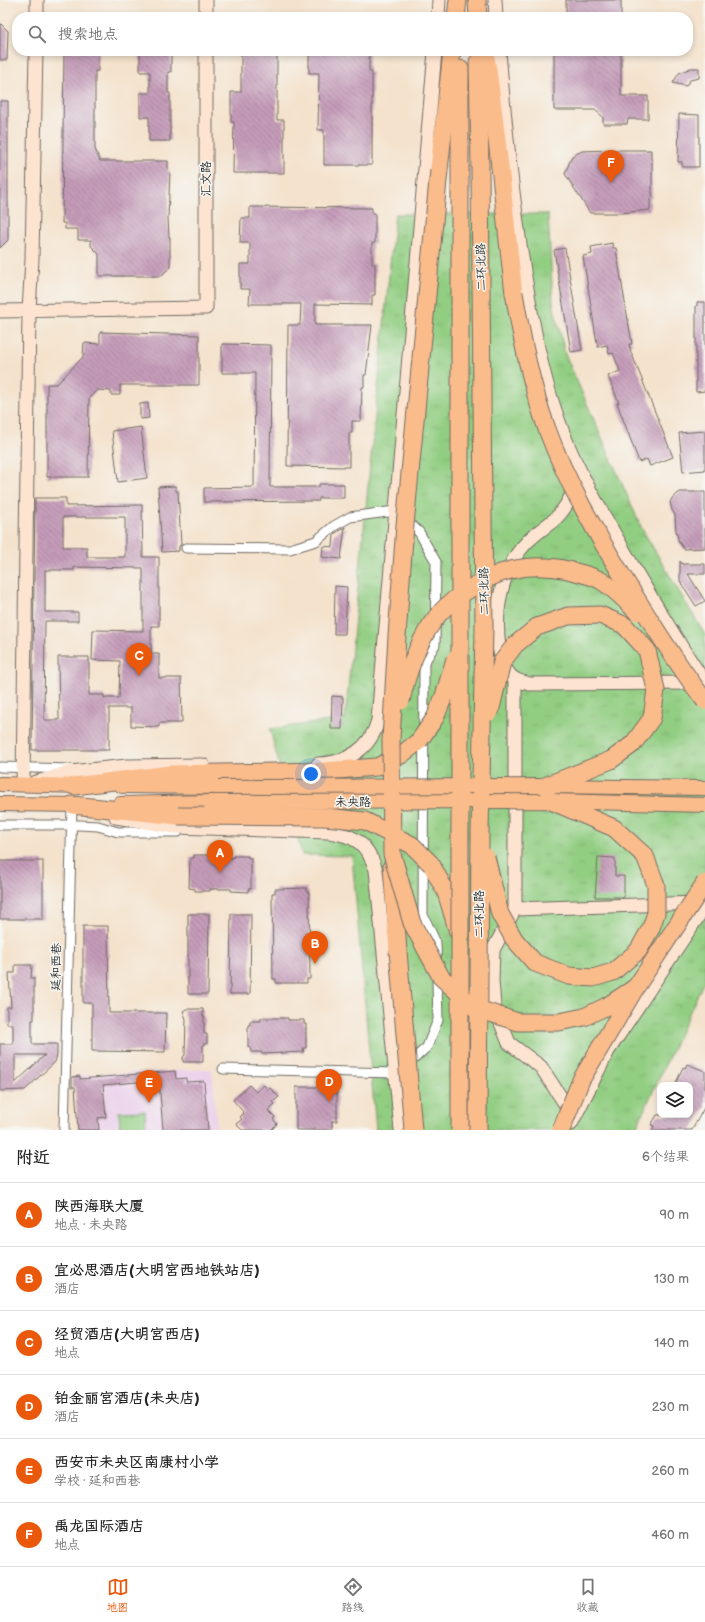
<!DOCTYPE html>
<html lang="zh">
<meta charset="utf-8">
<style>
body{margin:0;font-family:"Balsamiq Sans","LXGW WenKai TC",sans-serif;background:#f2f2f2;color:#222}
.controls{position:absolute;right:12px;bottom:12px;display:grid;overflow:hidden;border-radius:8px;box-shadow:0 2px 6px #0003}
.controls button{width:36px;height:36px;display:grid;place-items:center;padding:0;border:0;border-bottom:1px solid #e0e0e0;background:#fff;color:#222;font:20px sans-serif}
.you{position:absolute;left:311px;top:774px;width:14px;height:14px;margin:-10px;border:3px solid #fff;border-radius:50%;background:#1a73e8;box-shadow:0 0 0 6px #1a73e833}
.badge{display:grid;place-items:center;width:26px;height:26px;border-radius:50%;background:#ea580c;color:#fff;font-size:13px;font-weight:700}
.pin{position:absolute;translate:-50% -33px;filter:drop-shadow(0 1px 2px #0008)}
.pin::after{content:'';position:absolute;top:21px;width:14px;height:12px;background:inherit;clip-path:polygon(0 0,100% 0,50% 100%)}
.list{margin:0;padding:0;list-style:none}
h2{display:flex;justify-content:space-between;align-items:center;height:52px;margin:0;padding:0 16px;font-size:17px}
h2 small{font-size:13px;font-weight:400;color:#767676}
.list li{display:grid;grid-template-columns:26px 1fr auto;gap:12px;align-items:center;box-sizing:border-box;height:64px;padding:0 16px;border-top:1px solid #e0e0e0}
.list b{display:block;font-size:15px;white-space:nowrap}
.list p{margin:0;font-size:13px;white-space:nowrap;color:#767676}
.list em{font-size:13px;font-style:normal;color:#767676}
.icon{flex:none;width:22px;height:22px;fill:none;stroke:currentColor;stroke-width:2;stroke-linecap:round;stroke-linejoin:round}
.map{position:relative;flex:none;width:705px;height:1130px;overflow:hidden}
.search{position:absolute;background:#fff;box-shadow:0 2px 6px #0003;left:12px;right:12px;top:12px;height:44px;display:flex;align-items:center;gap:10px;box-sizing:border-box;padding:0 14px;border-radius:16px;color:#767676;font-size:15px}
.sheet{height:436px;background:#fff}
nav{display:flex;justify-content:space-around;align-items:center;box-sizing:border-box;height:56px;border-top:1px solid #e0e0e0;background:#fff;font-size:11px;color:#767676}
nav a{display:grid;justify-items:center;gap:2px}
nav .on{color:#ea580c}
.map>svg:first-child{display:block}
</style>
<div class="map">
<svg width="705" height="1130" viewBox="0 0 705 1130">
<defs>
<pattern id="grass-tufts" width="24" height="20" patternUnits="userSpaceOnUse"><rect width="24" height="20" fill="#92ce82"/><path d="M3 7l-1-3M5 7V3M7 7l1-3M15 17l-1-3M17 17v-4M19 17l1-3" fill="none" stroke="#7eb170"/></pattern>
<pattern id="building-back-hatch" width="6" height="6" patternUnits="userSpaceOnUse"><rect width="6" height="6" fill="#c59cb9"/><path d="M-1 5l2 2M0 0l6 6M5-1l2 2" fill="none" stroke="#a07f97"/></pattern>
</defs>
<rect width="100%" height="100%" fill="#f6f6f2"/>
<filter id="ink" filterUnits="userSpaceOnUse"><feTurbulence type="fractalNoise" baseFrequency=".025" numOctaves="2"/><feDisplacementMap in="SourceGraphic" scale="8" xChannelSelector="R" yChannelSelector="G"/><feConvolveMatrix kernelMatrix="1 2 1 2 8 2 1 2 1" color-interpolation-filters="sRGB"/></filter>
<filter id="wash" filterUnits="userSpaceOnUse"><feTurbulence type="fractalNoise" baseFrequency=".012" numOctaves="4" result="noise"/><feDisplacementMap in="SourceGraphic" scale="16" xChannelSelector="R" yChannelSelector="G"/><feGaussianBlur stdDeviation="0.9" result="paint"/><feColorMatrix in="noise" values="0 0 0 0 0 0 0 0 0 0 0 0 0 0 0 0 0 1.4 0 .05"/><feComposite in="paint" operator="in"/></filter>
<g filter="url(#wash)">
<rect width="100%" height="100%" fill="#f4e2cc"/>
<polygon fill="#ebd1eb" points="212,1069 217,1130 85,1130 80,1075"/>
<polygon fill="url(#grass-tufts)" stroke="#5e7c56" points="395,214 548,214 553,303 565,354 642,529 705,635 705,979 635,1130 376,1130 352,856 302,855 270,729 345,719"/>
<polygon fill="#92ce82" stroke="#5e7c56" points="145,1111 146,1130 120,1130 119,1112"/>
<g id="blocks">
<g fill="url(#building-back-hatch)" fill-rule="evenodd">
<rect x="566" y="0" width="55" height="17"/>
<polygon points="0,23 8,31 7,60 0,60"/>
<polygon points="64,51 98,51 98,71 95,71 95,149 100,161 168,161 168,170 170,172 168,218 169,237 170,237 170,267 161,276 99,276 99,254 91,246 91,240 78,240 78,229 65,229 65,223 62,223"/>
<polygon points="140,51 171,51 171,72 168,72 168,93 170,93 170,141 149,141 149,117 140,117 140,93 150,93 150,72 140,72"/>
<polygon points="241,51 277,51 277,120 284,120 284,173 233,173 234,122 231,122 231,92 241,92"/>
<polygon points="309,51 369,51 369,72 372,72 372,165 324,165 324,130 318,130 319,73 309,73"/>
<polygon points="554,51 621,51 621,96 648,96 648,119 628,119 627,124 603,124 603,117 595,110 554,110"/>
<polygon points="691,68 699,68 699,78 690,80 686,86 673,83 679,73"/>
<polygon points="0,101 8,101 8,240 0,248"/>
<polygon points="679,114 699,115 699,167 682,167 682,162 678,162"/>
<polygon points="610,150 651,150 651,159 652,161 652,195 653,196 650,199 650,210 621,213 590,213 565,174 572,156 582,151"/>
<polygon points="250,207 372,208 372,213 375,213 375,243 372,243 372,264 375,264 375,295 372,295 372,305 315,304 315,325 372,325 366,375 364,375 364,387 362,387 361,421 352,421 352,433 349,433 349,467 287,466 288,325 300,325 301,304 249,304 250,289 240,289 240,264 250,264 250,243 240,243 241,218 250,218"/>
<polygon points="612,243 613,248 616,248 617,255 632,344 629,344 631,352 673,457 650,466 647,459 639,462 617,403 619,403 608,376 620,371 613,353 609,354 607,345 598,347 596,337 583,256 592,254 591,247"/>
<polygon points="565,248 582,350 571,352 554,250"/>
<polygon points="697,302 705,302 705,391 696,392 696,306 697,306"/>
<polygon points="100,332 199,335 199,385 120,385 120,395 111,395 111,391 97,390 89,398 88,477 47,477 47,384 57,384 83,357 84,343 100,344"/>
<polygon points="222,344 271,345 270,487 319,487 319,484 344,484 344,498 319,498 319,501 204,502 204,488 254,487 255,373 222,373"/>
<polygon points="148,403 149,418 140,419 140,404"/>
<polygon points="141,427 147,478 118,482 112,431"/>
<polygon points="705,431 705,470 683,472 679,433"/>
<polygon points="175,486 176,491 178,491 181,545 179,546 179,551 162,552 158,487"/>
<polygon points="680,492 705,492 705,548 684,549 679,542 676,531 675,515 672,510 670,502 673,497"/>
<path d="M 35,498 L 66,498 L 66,506 L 142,505 L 143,557 L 159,557 L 159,626 L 151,626 L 151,654 L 159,654 L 159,678 L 181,678 L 182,723 L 159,723 L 159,727 L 131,726 L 131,708 L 109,708 L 109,750 L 32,750 ZM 63,517 L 125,517 L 125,557 L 87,557 L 87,547 L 63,547 ZM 74,567 L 143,568 L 143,631 L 93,630 L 92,660 L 120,661 L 119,698 L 104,698 L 104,695 L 89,695 L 89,657 L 58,657 L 59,720 L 44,720 L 45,621 L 78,621 L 78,612 L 45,612 L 45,570 L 74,570 Z"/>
<polygon points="345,527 341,559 322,557 323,546 333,547 334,534"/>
<polygon points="680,561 682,564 705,564 705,574 688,574 705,601 696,606 680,581"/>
<polygon points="335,586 347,587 345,634 334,634"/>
<polygon points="332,696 343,697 342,729 331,729"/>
<polygon points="194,855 213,855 212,858 233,858 233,856 248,856 248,858 251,858 251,889 248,889 248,892 231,891 231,889 210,889 210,891 195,891 195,889 189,888 190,858 194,858"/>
<polygon points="598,857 615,858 615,876 624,876 624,897 595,897"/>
<rect x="0" y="861" width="43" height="58"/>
<polygon points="307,888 307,892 309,892 310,979 307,979 307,983 276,983 276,979 273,979 272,893 275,893 275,889"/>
<polygon points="188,914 209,914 208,994 188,994"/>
<polygon points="231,914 251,914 250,994 230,994"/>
<polygon points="83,926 108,926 109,1013 166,1013 165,1052 92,1051 92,1003 83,1003"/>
<path d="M 15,965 L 32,965 L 31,978 L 34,978 L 34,1020 L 32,1020 L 32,1044 L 57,1044 L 57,1055 L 55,1062 L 25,1090 L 0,1091 L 0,1044 L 13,1044 L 13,1024 L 7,1024 L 7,1007 L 11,1007 L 9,973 L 15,973 ZM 15,1055 L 45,1055 L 15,1083 Z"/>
<polygon points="186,1009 203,1009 203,1016 204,1016 204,1034 207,1034 207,1044 203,1044 203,1062 183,1062 183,1057 185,1055 186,1019 183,1011"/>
<polygon points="261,1018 288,1018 288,1020 304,1020 304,1024 306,1024 306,1048 303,1048 304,1052 262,1054 261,1052 251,1052 250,1047 248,1047 248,1025 250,1025 250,1021 261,1021"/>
<polygon points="687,1064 705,1071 705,1106 692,1130 652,1130 654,1126 651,1125 657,1115 690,1115 690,1085 680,1085 676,1083 683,1067 685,1068"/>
<polygon points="175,1071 176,1079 186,1078 186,1082 204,1081 208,1130 163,1130 159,1080 103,1085 106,1117 98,1118 99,1130 78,1130 75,1087 72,1087 72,1077 80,1076 80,1079"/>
<polygon points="249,1085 256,1092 264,1085 268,1090 270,1088 279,1097 273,1102 275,1104 268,1110 275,1117 273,1119 277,1124 271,1130 242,1130 236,1124 242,1119 240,1117 244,1113 233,1100"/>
<polygon points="296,1087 330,1087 330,1092 337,1092 337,1121 332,1121 332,1130 296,1130"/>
</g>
</g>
</g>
<g filter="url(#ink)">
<use href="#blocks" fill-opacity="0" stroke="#716b63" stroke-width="1"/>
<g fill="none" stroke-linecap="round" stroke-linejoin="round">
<defs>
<g id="street">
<polyline points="186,548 290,549 316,541 334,526 350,517 395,511 419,532 436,562 435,645 424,663 423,915 436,943 438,1020 427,1047 406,1066 396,1073 223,1069"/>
<polyline points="0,767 70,769"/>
<polyline points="0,825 79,825 98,826 118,832 178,832"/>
<polyline points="64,1130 72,805"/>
</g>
<g id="secondary">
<polyline points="206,0 206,17"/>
<polyline points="495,0 496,17"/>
<polyline points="37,17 37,0"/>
<polyline points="438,17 439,0"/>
<path d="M 499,51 C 505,127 513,202 525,277 C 533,324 541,372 557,416 C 571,458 593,497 615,535 C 643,585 673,635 705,683"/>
<polyline points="0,311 206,308 206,51"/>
<path d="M 577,484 C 571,497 565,510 554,520 C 545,527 536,533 528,541 C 501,568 494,610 499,647 C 501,657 505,674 515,679 C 519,682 525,682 529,684 L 699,683"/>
<polyline points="515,680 515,909 493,950 492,980 494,1006 509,1043 541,1067 573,1116"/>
<path d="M 318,764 C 347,763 371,749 378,720 L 435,51"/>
<polyline points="34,783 70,772 127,766 203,765"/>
<polyline points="23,784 29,311 32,259 36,51"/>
<path d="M 116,817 L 175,827 L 328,832 C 355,835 367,843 376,870 L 401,1130"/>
<polyline points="515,909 699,903"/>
<polyline points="571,1124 608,1051 705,906"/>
</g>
<g id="primary">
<polyline points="0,784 85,786"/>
<polyline points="122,786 218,787"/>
<polyline points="0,804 82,805"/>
<polyline points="120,804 209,802"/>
</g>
<g id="highway">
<polyline points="477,0 478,17"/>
<polyline points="456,17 458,0"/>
<path d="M 485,51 C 498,131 504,212 514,293"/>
<polyline points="478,62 480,166"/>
<polyline points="460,69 460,165"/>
<polyline points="439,170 452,51"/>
<polyline points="74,786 170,774 324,771 377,767 401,755 419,741"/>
<polyline points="72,805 178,816"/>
<polyline points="431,864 446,892 458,932"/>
<polyline points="392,866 398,951"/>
</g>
</defs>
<use href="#street" stroke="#716b63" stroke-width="11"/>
<use href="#secondary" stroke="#716b63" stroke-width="15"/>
<use href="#primary" stroke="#716b63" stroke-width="16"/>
<use href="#highway" stroke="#716b63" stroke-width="19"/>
<use href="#street" stroke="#fff" stroke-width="9"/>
<use href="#secondary" stroke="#fde4d1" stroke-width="13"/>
<use href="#primary" stroke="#fabc8b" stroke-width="14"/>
<use href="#highway" stroke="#fabc8b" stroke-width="17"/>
<defs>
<g id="primary-bridge">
<polyline points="218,787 545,786 705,788"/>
<polyline points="209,802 551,801 705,805"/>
</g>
<g id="highway-bridge">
<polyline points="439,170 405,525 397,636 391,740 392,854 412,923 441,977 475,1008 518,1022 559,1022 584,1017 607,1006 636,987"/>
<path d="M 514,293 C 522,339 531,385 547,429 C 566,481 594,529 623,577 C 649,619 675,661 705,701"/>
<path d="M 401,701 C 407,673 416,647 432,623 C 441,610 452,600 465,592 C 498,569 528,562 568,570 C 579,573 590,575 600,580 C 614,588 625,600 637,612"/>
<polyline points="490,712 502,662 515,645 537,627 568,616 600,615 624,625 647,650 656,690 652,718 633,744 611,760 545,786"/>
<polyline points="419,741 435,718 444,696 455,659"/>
<polyline points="178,816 325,817 365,821 412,845 431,864"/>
<polyline points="486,857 500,914 514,939 535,963 569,976 593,978 613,972 638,951 651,928 656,913 656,885 645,856 614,828 551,801"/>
<polyline points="398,951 413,1130"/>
<polyline points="460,1130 460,165"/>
<polyline points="478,1130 480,833 484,628 480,166"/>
<polyline points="561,1130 581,1080 636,987 705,883"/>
</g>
</defs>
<use href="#primary-bridge" stroke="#716b63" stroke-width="16" stroke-linecap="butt"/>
<use href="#highway-bridge" stroke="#716b63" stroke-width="19" stroke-linecap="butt"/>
<use href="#primary-bridge" stroke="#fabc8b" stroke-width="14"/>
<use href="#highway-bridge" stroke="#fabc8b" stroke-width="17"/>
</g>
</g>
<g text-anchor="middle" stroke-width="3" stroke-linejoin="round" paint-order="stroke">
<g font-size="12" fill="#2b2b2b" stroke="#f6f6f2">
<text transform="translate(206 179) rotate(-90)" y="4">汇文路</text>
<text transform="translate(481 267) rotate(-91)" y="4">二环北路</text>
<text transform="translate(484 591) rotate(-91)" y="4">二环北路</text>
<text x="353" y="806">未央路</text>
<text transform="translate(479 914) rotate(-90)" y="4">二环北路</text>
<text transform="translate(56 967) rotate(-89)" y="4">延和西巷</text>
</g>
</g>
</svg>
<div class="controls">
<button><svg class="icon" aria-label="layers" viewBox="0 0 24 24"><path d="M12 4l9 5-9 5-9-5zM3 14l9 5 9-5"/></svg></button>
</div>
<div class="you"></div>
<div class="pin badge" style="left:220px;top:873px">A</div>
<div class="pin badge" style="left:315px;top:964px">B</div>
<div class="pin badge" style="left:139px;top:676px">C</div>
<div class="pin badge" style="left:329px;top:1102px">D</div>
<div class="pin badge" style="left:149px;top:1103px">E</div>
<div class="pin badge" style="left:611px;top:183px">F</div>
<div class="search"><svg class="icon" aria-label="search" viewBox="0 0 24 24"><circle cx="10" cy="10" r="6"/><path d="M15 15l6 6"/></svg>搜索地点</div>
</div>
<section class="sheet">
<h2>附近<small>6个结果</small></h2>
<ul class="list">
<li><span class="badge">A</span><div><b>陕西海联大厦</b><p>地点 · 未央路</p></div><em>90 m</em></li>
<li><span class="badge">B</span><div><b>宜必思酒店(大明宫西地铁站店)</b><p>酒店</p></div><em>130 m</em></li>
<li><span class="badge">C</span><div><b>经贸酒店(大明宫西店)</b><p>地点</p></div><em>140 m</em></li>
<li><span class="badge">D</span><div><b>铂金丽宫酒店(未央店)</b><p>酒店</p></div><em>230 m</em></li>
<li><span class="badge">E</span><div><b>西安市未央区南康村小学</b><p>学校 · 延和西巷</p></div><em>260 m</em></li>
<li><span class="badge">F</span><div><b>禹龙国际酒店</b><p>地点</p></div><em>460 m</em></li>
</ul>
</section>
<nav>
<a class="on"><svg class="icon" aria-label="map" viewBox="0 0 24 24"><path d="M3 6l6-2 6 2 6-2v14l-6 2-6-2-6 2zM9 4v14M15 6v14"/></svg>地图</a>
<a><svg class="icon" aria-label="directions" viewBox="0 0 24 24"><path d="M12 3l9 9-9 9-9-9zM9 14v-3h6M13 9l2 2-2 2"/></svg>路线</a>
<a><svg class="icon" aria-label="saved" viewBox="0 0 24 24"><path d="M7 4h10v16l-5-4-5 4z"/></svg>收藏</a>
</nav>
